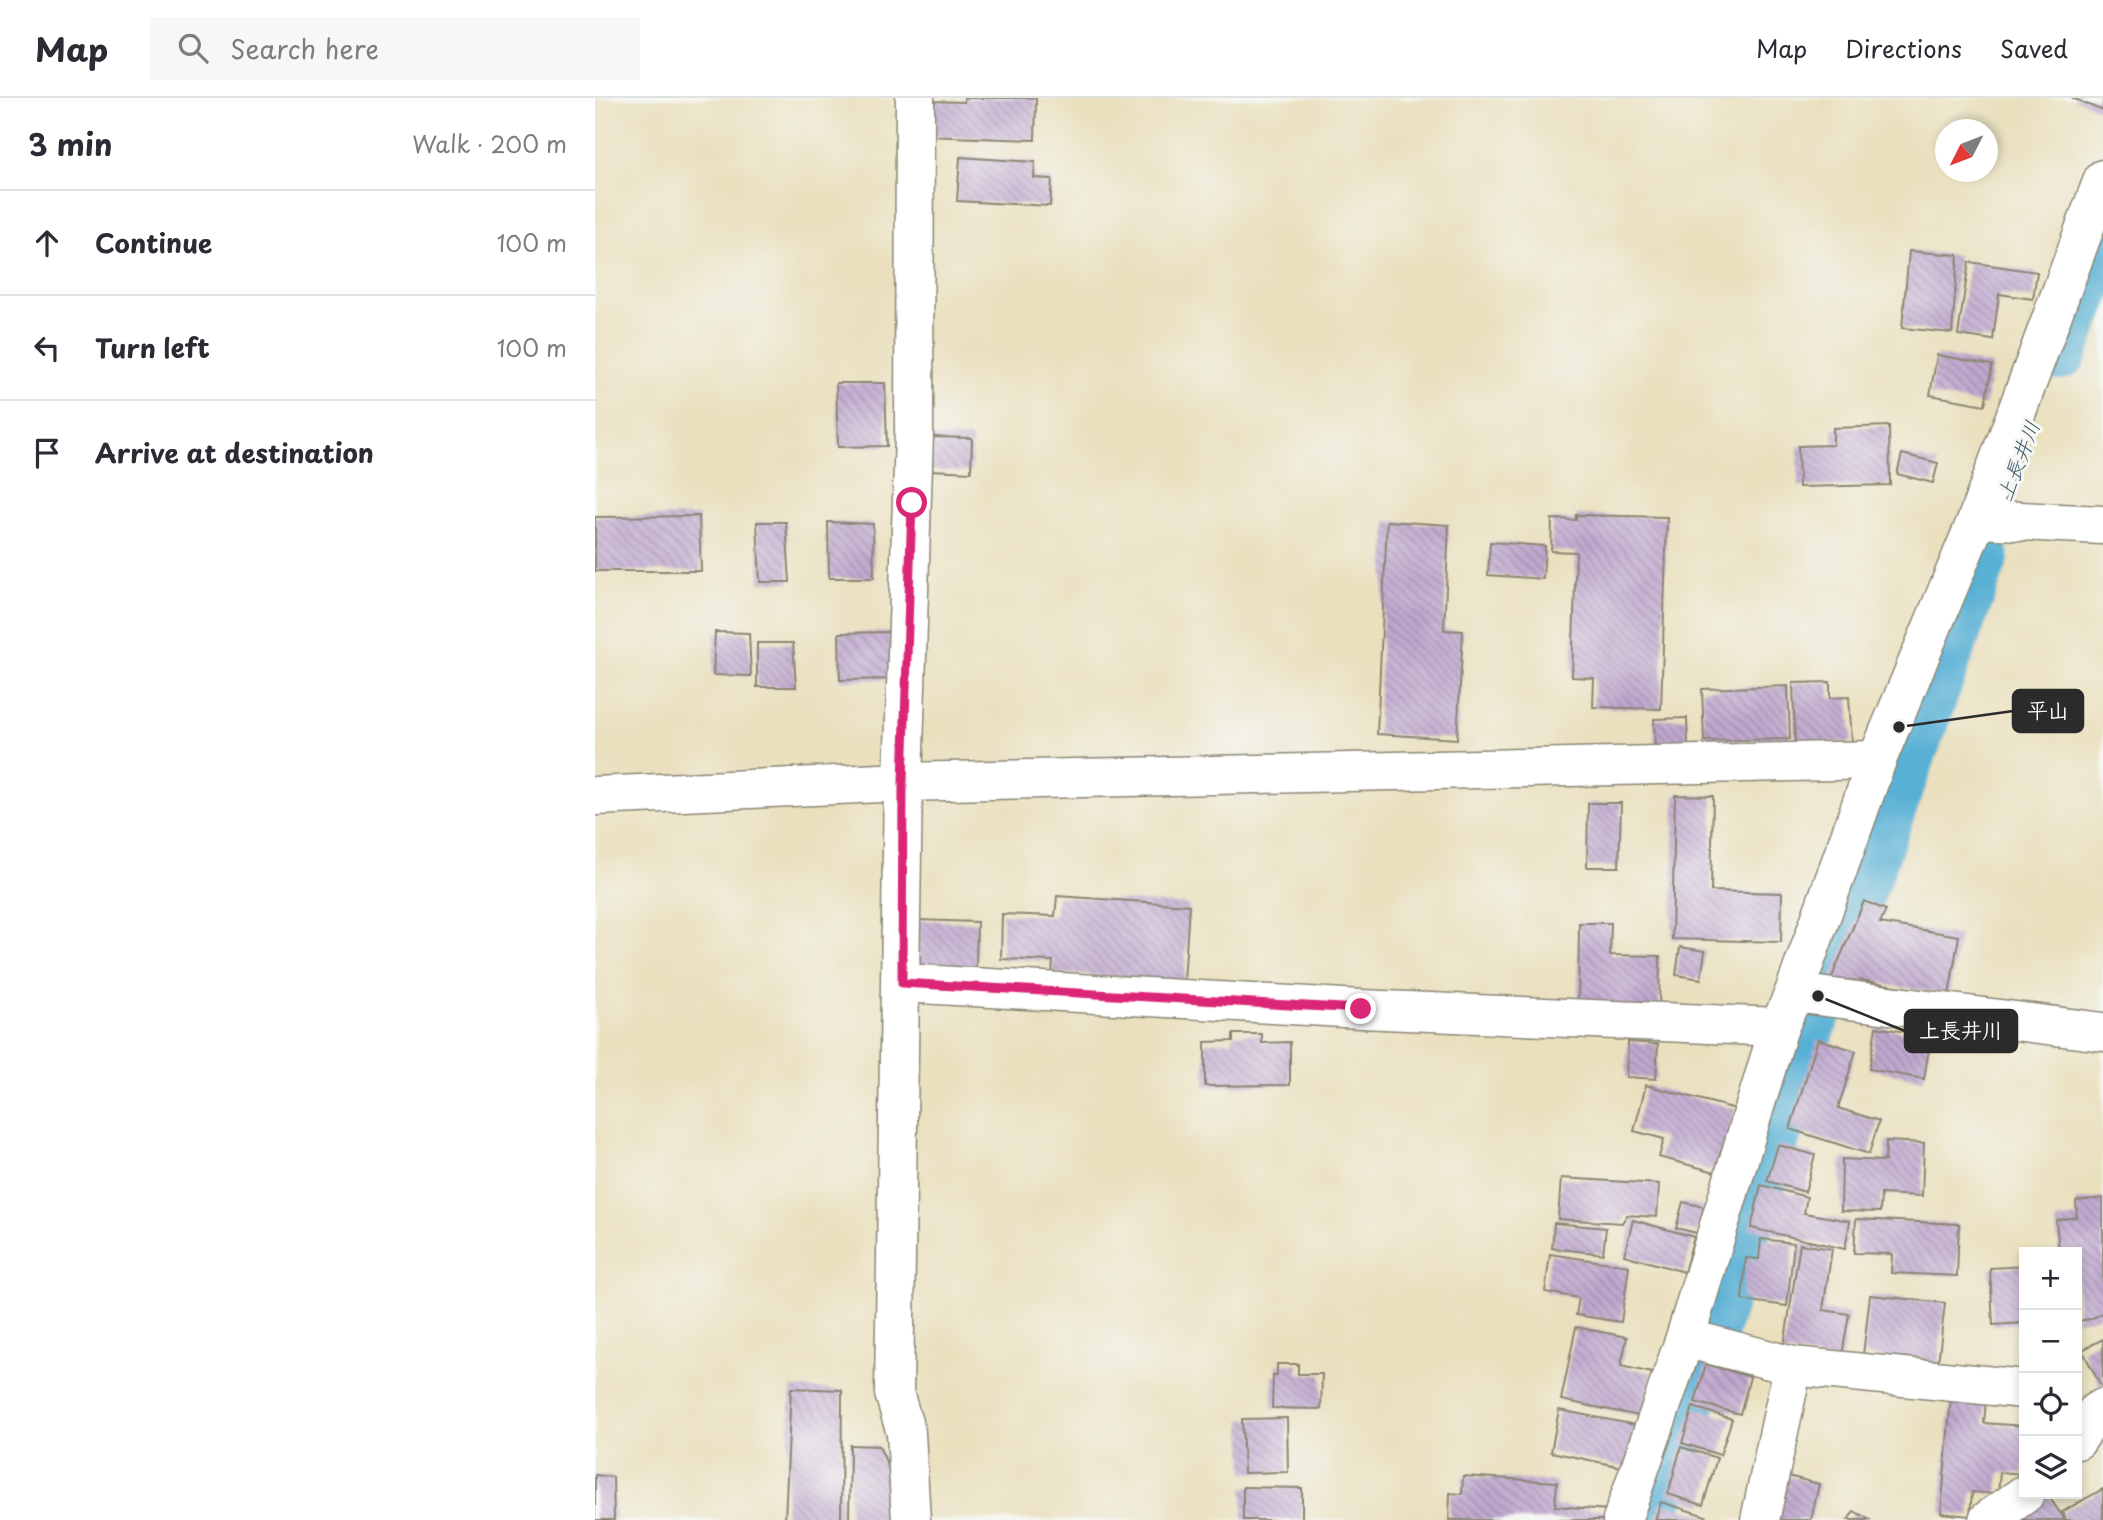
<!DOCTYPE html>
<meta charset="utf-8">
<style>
body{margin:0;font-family:"Playpen Sans","Klee One",sans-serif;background:#f7f7f7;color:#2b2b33}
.controls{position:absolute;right:21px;bottom:21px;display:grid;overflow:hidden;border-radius:0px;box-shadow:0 4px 10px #0003}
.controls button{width:63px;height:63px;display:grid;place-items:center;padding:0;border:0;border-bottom:2px solid #e1e1e2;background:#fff;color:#2b2b33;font:35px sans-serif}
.compass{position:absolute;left:1340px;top:21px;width:63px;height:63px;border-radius:50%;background:#fff;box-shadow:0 4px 10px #0003;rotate:228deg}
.stop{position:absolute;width:21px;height:21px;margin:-16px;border:5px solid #db2777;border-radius:50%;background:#fff}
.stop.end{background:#db2777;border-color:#fff;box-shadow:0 2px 7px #0008}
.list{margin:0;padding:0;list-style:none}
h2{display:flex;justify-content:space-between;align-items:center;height:91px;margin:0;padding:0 28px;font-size:30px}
h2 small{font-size:23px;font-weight:400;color:#7c7c81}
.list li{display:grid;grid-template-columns:46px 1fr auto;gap:21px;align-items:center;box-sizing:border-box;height:105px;padding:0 28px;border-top:2px solid #e1e1e2}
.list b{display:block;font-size:26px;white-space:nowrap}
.list em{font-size:23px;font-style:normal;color:#7c7c81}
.icon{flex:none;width:38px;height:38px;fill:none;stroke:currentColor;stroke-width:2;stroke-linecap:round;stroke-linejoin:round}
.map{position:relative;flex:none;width:1508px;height:1422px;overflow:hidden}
header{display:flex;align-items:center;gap:42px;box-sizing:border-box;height:98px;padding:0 35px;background:#fff;border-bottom:2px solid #e1e1e2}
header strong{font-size:33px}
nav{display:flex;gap:38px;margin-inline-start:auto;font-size:24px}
.search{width:490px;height:63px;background:#f7f7f7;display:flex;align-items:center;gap:18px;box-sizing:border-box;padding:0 24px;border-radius:0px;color:#7c7c81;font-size:26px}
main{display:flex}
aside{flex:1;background:#fff}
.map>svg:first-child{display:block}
</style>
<header>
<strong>Map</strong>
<div class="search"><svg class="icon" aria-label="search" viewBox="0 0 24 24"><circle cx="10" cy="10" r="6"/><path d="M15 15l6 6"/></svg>Search here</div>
<nav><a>Map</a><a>Directions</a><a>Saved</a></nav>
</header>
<main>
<aside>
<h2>3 min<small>Walk · 200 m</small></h2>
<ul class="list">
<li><svg class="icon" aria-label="ahead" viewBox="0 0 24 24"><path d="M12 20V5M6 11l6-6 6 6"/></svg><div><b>Continue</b></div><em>100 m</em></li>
<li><svg class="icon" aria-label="left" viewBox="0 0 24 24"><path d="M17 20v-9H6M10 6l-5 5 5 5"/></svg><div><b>Turn left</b></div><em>100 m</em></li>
<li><svg class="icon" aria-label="arrive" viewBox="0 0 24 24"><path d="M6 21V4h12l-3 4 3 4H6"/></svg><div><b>Arrive at destination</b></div></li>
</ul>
</aside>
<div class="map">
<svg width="1508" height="1422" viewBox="0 0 1508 1422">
<defs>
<pattern id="building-back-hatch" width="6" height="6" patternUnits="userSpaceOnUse" patternTransform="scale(1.75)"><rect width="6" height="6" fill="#c0a8cf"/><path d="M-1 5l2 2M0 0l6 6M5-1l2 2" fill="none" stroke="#9c89a8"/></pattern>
</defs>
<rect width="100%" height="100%" fill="#f6f6f2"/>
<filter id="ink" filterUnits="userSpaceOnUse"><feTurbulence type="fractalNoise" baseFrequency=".0143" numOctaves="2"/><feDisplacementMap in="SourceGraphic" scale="14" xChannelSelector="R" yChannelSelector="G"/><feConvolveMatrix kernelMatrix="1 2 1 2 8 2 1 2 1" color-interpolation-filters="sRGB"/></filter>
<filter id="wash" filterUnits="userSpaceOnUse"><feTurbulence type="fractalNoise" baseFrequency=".00686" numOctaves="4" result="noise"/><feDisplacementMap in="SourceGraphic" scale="28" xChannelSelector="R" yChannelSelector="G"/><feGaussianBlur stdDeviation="1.57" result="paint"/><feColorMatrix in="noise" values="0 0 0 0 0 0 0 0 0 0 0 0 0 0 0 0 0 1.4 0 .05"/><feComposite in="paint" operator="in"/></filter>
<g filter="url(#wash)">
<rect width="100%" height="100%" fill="#eae0be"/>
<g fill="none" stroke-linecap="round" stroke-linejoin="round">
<g stroke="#58b0d5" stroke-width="58">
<polyline points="1464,253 1508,138"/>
<polyline points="1053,1422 1209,937 1385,458"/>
</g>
</g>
<g id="blocks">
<g fill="url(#building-back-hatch)">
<polygon points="369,0 441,0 440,42 330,38 331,3 369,4"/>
<polygon points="1477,0 1508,0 1508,13"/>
<polygon points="365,59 440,64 439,80 457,81 455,108 362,103"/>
<polygon points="1314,153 1363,157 1357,235 1307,230"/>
<polygon points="1374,164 1442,174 1438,201 1404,196 1398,242 1363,237"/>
<polygon points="1342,257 1397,267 1390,307 1335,297"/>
<polygon points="241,285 290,285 292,348 243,349"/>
<polygon points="1294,328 1295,387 1204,389 1203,348 1238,347 1238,330"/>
<polygon points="337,339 377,340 376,374 336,372"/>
<polygon points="1307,356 1343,365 1338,385 1302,376"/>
<polygon points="981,417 1072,419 1066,611 998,609 999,580 977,579 981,454 956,453 957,421 981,422"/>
<polygon points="104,418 106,473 0,473 0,419"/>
<polygon points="792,423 854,427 849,532 868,533 862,641 782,636"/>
<polygon points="162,424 191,424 195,484 165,484"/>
<polygon points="233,424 278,426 279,480 234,480"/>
<polygon points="895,444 950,448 948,481 893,477"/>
<polygon points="120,534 154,535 156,578 118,577"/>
<polygon points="296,534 298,581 245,582 244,535"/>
<polygon points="162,545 198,545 201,589 162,589"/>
<polygon points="1235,584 1235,600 1254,599 1257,644 1200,646 1198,585"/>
<polygon points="1193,588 1195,641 1109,643 1107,591"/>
<polygon points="1092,620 1093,649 1060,650 1059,621"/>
<polygon points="1080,697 1118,698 1116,793 1187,795 1186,844 1077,841"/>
<polygon points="993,705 1026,705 1024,769 992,769"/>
<polygon points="462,798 594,807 589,884 457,875 458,863 406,861 407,816 460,818"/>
<polygon points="1269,803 1291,812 1285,825 1364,838 1354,897 1265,882 1262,891 1236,881"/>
<polygon points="323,822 382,824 381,870 322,868"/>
<polygon points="984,825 1016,825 1015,857 1065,858 1064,915 983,912"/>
<polygon points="1085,849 1110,853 1106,881 1081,877"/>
<polygon points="1281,929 1336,938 1329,981 1274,971"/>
<polygon points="638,936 667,936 667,945 695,944 695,987 610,988 610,944 638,943"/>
<polygon points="1223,941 1261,953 1243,1010 1284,1023 1274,1056 1195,1031"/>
<polygon points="1033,944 1063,946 1061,981 1031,979"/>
<polygon points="1051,987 1141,1011 1124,1075 1064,1059 1069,1041 1039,1033"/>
<polygon points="1291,1043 1329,1045 1327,1098 1286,1096 1285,1114 1246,1113 1247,1061 1290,1063"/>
<polygon points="1183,1047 1220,1057 1210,1094 1172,1083"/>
<polygon points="966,1080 1064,1086 1062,1119 1032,1117 1027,1125 963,1121"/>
<polygon points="1166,1087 1212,1099 1209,1115 1255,1123 1250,1151 1156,1130"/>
<polygon points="1508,1100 1508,1215 1496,1221 1482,1223 1482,1154 1464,1154 1461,1122 1482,1119 1481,1103"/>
<polygon points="1088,1104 1109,1109 1102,1135 1081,1130"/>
<polygon points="1261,1121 1364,1126 1362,1178 1296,1175 1297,1156 1259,1155"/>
<polygon points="1038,1122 1099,1139 1089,1174 1029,1157"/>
<polygon points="959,1125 1011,1130 1008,1156 957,1150"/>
<polygon points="1166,1141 1199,1145 1192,1208 1147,1202 1151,1160 1164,1161"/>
<polygon points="1205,1146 1237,1151 1228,1212 1254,1216 1246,1263 1188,1254"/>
<polygon points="955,1156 1034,1168 1026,1224 981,1217 984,1200 950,1194"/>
<polygon points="1429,1168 1429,1225 1398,1227 1395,1170"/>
<polygon points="1275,1197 1350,1205 1343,1266 1268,1257"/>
<polygon points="981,1229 1032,1239 1026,1268 1057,1275 1049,1319 966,1302"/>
<polygon points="1508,1241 1508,1292 1487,1252"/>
<polygon points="682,1266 703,1266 703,1276 727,1276 726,1311 677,1310 678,1278 682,1278"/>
<polygon points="1111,1266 1155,1279 1145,1316 1100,1304"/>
<polygon points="196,1290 247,1292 246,1422 190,1422"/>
<polygon points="1356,1299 1391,1302 1389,1325 1429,1328 1429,1376 1405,1374 1403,1396 1377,1394 1375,1418 1346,1415"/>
<polygon points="1098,1309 1137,1321 1125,1357 1087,1345"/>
<polygon points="964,1312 1041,1327 1032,1370 956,1354"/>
<polygon points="692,1320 693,1374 649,1375 647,1321"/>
<polygon points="255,1347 284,1348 297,1377 299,1422 254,1422"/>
<polygon points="1086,1349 1122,1360 1108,1407 1073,1396"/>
<polygon points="0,1377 18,1379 19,1422 0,1422"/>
<polygon points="1189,1377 1224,1386 1216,1422 1179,1422"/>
<polygon points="868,1378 962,1384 960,1408 1014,1412 1013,1422 854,1422 855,1395 867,1396"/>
<polygon points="648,1389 707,1390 707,1422 648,1422"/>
<polygon points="1508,1391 1508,1422 1471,1422 1467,1414"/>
<polygon points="1444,1396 1452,1396 1470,1422 1429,1422 1422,1411"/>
<polygon points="1066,1404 1111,1418 1109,1422 1060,1422"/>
<polygon points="1259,1413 1275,1422 1253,1422"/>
</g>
</g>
</g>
<g filter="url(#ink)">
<use href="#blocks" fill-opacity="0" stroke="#8a8674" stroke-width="2"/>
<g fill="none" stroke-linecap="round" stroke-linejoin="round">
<defs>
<g id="minor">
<polyline points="1382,421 1508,427"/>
<polyline points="0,698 308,684 1282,662"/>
<polyline points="307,885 766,911 1184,929"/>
<polyline points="1199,895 1508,934"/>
<polyline points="1090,1240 1198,1268 1429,1291"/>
<polyline points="1482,1342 1502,1313 1508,1310"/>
<polyline points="316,1422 311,1335 299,1295 308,684 319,335 320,0"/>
<polyline points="1027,1422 1090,1240 1184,929 1199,895 1282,662 1382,421 1508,81"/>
<polyline points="1165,1422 1198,1268"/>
<polyline points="1393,1422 1430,1396"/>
</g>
</defs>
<use href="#minor" stroke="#8a8674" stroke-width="41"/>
<use href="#minor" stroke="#fff" stroke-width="38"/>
</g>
</g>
<g fill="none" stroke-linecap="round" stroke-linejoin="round" filter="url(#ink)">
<polyline stroke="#db2777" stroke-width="9" points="317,405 308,684 307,885 766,911"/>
</g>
<g text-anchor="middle" stroke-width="6" stroke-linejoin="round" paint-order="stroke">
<g font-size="21" font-style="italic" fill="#3b5a66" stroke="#f6f6f2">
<text transform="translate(1424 363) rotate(-69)" y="7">上長井川</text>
</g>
</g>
<path fill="none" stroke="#2b2b2b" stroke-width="2.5" d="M1304 629L1418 613M1223 898L1310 933"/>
<g fill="#2b2b2b" stroke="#f6f6f2" stroke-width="2.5">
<circle cx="1304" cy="629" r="7"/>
<circle cx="1223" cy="898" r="7"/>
</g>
<g fill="#2b2b2b" stroke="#2b2b2b" stroke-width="2.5">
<rect x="1418" y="592" width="70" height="42" rx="7"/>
<rect x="1310" y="912" width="112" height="42" rx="7"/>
</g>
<g font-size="21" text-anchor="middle" font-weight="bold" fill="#fff">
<text x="1453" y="620">平山</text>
<text x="1366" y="940">上長井川</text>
</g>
</svg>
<div class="controls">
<button>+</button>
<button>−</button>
<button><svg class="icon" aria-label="locate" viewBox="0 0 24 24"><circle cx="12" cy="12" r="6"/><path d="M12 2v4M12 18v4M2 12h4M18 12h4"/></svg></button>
<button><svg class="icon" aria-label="layers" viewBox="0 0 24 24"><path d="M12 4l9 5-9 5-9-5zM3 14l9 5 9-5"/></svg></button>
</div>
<svg class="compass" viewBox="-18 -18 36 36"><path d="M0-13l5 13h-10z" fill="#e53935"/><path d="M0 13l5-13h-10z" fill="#7c7c81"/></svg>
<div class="stop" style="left:317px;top:405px"></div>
<div class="stop end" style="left:766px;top:911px"></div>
</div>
</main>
